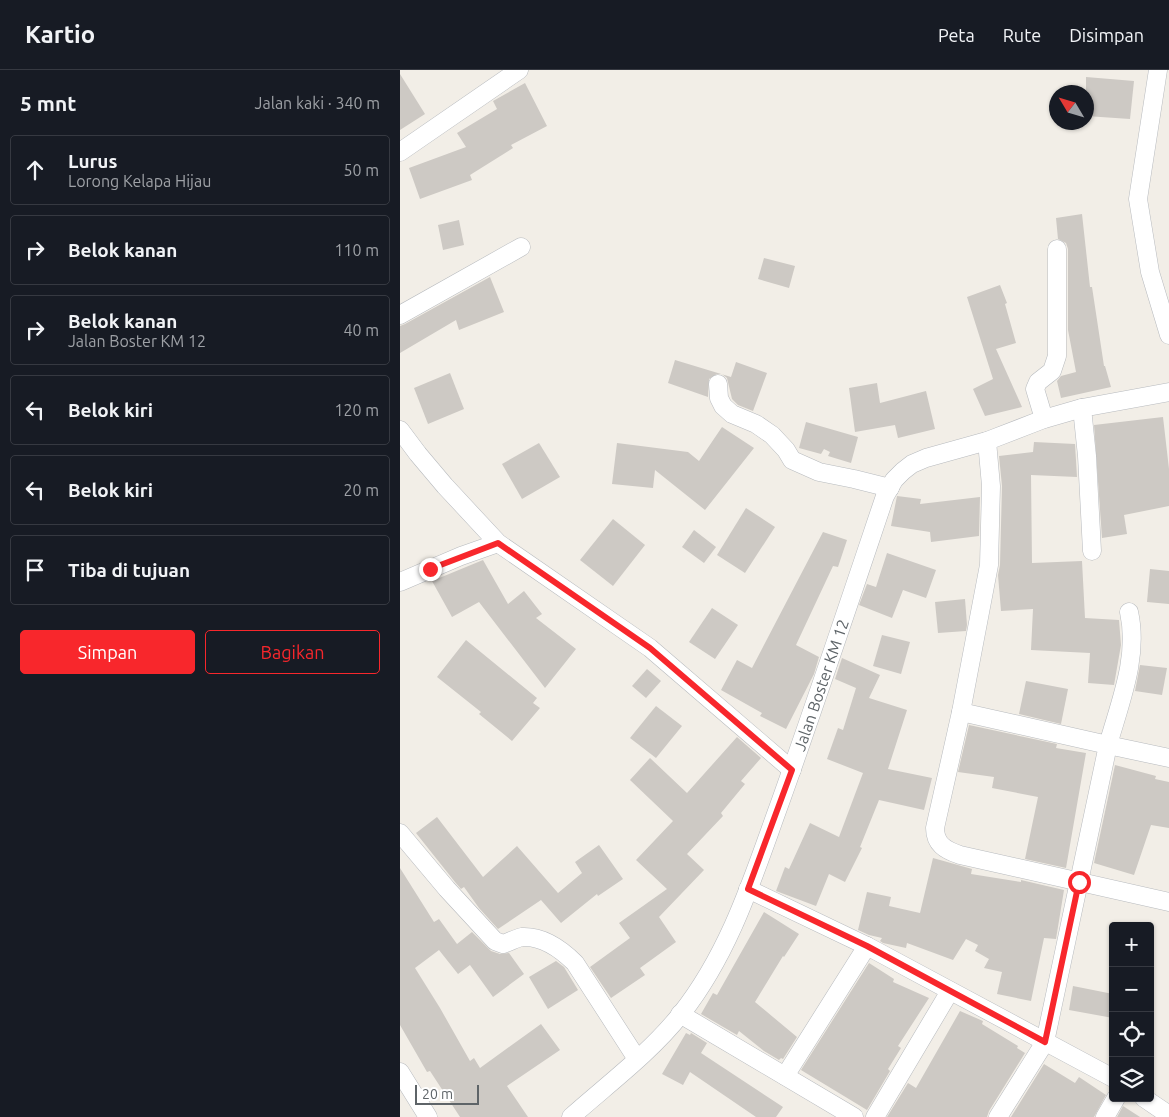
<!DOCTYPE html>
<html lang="id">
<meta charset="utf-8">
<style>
body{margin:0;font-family:Ubuntu,sans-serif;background:#20242c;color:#f1f3f6}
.controls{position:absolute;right:15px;bottom:15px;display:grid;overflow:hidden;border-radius:5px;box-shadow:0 1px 4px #0004}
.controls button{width:45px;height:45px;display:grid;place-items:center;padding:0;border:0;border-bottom:1px solid #363941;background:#171b24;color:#f1f3f6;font:25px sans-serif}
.compass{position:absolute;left:649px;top:15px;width:45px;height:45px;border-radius:50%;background:#171b24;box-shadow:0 1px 4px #0004;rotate:308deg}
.scale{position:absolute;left:15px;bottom:12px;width:64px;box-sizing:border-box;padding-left:5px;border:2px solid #5e6468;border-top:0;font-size:14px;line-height:18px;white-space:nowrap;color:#5e6468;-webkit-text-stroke:4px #fff;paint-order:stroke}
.stop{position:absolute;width:15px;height:15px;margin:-11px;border:4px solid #f8272c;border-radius:50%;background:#fff}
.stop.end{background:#f8272c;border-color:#fff;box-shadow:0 1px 5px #0008}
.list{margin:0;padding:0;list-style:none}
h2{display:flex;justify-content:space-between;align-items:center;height:65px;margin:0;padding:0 20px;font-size:21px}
h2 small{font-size:16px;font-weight:400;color:#9ea1a6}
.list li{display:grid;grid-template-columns:32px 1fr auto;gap:15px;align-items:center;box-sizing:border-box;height:70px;margin:0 10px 10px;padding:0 10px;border:1px solid #363941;border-radius:5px}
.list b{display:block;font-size:19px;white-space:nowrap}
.list p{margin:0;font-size:16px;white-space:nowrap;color:#9ea1a6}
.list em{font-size:16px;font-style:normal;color:#9ea1a6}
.actions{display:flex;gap:10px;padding:15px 20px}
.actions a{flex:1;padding:11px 0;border:1px solid #f8272c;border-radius:5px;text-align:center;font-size:18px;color:#f8272c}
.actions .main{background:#f8272c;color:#fff}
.icon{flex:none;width:28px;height:28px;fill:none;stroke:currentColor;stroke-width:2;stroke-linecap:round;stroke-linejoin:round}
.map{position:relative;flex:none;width:769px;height:1047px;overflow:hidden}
header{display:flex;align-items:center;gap:30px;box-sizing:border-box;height:70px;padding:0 25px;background:#171b24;border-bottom:1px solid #363941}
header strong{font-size:24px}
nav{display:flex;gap:28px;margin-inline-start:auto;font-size:18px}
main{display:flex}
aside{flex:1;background:#171b24}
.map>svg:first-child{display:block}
</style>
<header>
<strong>Kartio</strong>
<nav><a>Peta</a><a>Rute</a><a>Disimpan</a></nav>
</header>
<main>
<aside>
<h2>5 mnt<small>Jalan kaki · 340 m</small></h2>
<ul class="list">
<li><svg class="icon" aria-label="ahead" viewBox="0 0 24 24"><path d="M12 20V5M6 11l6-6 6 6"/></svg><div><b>Lurus</b><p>Lorong Kelapa Hijau</p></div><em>50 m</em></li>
<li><svg class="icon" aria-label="right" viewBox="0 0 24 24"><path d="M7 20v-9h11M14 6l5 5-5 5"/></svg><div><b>Belok kanan</b></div><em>110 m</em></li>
<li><svg class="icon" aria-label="right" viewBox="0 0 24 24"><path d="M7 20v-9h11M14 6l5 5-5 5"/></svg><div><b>Belok kanan</b><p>Jalan Boster KM 12</p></div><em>40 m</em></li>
<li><svg class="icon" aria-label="left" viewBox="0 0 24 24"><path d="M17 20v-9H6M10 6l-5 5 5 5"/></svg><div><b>Belok kiri</b></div><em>120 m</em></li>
<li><svg class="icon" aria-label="left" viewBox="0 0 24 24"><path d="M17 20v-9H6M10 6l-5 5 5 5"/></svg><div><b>Belok kiri</b></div><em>20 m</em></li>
<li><svg class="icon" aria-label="arrive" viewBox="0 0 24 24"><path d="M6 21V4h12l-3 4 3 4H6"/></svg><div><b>Tiba di tujuan</b></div></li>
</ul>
<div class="actions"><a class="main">Simpan</a><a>Bagikan</a></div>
</aside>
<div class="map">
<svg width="769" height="1047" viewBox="0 0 769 1047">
<rect width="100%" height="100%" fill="#f2eee7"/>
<g fill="#cdc9c4">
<polygon points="0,4 25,44 0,60"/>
<polygon points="686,7 734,11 730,49 686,46"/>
<polygon points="125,13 147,56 111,75 113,78 70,105 72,110 20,129 9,98 66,77 57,63 97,39 93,31"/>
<polygon points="682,144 690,217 692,217 704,296 705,296 711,317 661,328 657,311 661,306 676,302 668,260 668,179 666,173 658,169 656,148"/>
<polygon points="59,150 64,175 43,180 38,155"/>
<polygon points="364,188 395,196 389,218 358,209"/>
<polygon points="90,207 104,242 59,260 56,250 0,283 0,256 5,254"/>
<polygon points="600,215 607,233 605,234 616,273 596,279 622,337 585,346 573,319 593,309 567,227"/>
<polygon points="275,290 331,307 336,292 367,303 353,341 338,335 332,329 327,308 322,304 317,304 309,309 308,327 268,313"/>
<polygon points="50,303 64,339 28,354 14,318"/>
<polygon points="477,313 480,333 526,321 535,359 498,368 495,355 455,362 449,318"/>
<polygon points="763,347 769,399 769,436 724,445 727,464 702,468 694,355"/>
<polygon points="406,352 458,367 451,393 428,386 430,382 424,379 421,384 399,378"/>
<polygon points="322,357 354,378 305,440 255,400 253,418 212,414 217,373 288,382 299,391"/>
<polygon points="634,372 675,374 677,407 631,405 632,493 682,491 685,548 719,550 721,575 714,615 688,613 690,583 631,580 633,539 601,541 598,505 600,495 602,416 599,386 633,382"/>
<polygon points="139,373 160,407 122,429 102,394"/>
<polygon points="497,426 521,429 520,434 580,427 579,466 531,472 530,462 491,456"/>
<polygon points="346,438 375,457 345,503 317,485"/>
<polygon points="213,449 245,475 213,516 180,490"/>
<polygon points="294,460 316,477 304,493 282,477"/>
<polygon points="423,462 447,470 438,497 433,496 396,575 419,587 414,604 386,659 360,646 362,643 321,620 337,590 352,598"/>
<polygon points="487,483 536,500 526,528 503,520 492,548 459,535 467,514 476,517"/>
<polygon points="83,490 108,534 124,521 142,544 136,548 176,579 145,618 79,532 52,547 32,511"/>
<polygon points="750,499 769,501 769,534 747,532"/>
<polygon points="565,529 567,555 566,561 538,563 535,532"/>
<polygon points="312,538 338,555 315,589 289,572"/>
<polygon points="482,565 510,572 501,604 473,596"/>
<polygon points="66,570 137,628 133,633 140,638 112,671 79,644 81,642 37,607"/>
<polygon points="442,588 480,605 469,628 507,640 488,699 532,708 524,740 479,730 460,777 462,778 445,812 429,804 416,836 376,821 385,797 389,799 410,753 439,767 463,703 427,689 438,658 443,660 456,618 435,609"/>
<polygon points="740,595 767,598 762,625 735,621"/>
<polygon points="247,599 261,611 246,628 232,616"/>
<polygon points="626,611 668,619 661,654 619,644"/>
<polygon points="256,636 282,656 256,688 230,668"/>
<polygon points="569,655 657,674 656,678 686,683 666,798 625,789 638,727 592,718 594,707 558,702"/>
<polygon points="337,667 361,688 341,711 345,714 321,743 323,746 287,784 304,800 259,847 276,872 240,898 245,905 211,928 190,897 230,868 219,853 267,819 236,790 273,751 230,710 250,688 287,723"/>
<polygon points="715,695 756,706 755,709 769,712 769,758 751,755 734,805 694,793"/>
<polygon points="37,747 83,807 117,776 158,823 182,803 175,792 199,775 223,809 198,826 197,824 161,853 141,830 98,859 79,838 64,817 61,819 55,812 16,763"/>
<polygon points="533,788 572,799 571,804 621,812 621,810 664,820 656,869 644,868 631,931 597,924 602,902 584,898 589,889 575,881 578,875 566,869 553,890 507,873 506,878 483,873 480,871 482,868 469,865 458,860 467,822 491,827 489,836 520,843"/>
<polygon points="0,798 34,852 39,849 57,874 72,862 91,881 100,884 109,883 124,904 93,927 70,895 58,904 39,880 15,898 40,938 70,991 74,988 80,998 141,954 160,980 107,1016 128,1047 60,1047 30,1001 27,1002 0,955"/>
<polygon points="364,842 399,864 384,887 383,886 355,932 397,967 383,989 381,988 379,990 364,981 339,961 337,965 301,944 313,923 317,925"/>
<polygon points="156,891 164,897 178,920 148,939 129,907"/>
<polygon points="469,893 494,909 493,912 529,928 498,976 501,978 488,999 490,1001 467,1040 401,1000"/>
<polygon points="673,916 713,924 713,948 669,940"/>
<polygon points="560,941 583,951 582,954 618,976 617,978 625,983 589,1041 587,1047 487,1047 508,1013 516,1018"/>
<polygon points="286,963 290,965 291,963 307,973 301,983 383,1037 376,1047 356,1047 290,1002 283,1015 262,1004"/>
<polygon points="644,994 675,1013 679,1007 706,1025 694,1047 611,1047"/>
<polygon points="723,1036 740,1047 717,1047"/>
</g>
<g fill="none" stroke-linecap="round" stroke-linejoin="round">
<defs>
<g id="minor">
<polyline points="758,0 738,129 750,202 769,265"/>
<polyline points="0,82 119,0"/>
<polyline points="0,245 121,177"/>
<polyline points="318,314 319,328 323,336 332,344 356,354 372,365 386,380 392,390 419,402 454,409 490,418"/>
<polyline points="682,338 687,386 692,481"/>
<polyline points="644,349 635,319 638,312 652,301 657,286 657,179"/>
<polyline points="0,360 18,384 45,416 98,473 250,578 392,700"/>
<path d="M 587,371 L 591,416 L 589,495 L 561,642 L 535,758 C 535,774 545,780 560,785 L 769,832"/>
<polyline points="0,512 61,486 98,473"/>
<path d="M 561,642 L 708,675 C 720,632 739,587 729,542"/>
<path d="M 0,763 L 47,819 L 95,871 L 103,874 C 110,872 116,868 122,867 C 143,866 162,880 175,893 L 237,989"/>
<polyline points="348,819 467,876 713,1008"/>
<polyline points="280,944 454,1047"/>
<polyline points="0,1002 28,1047"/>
<polyline points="385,1006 467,876"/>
<polyline points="744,1028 769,1045"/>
<path d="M 171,1047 C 208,1014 250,983 281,944 C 331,881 354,804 381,730 C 417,629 451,527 485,426 L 494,410 L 503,401 L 512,394 L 526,388 L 587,371 L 644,349 L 682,338 L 769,322"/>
<polyline points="475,1047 550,921"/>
<polyline points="598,1047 645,972 708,675 769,688"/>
<polyline points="705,1047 716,1028"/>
</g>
</defs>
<use href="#minor" stroke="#b7babe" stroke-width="19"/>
<use href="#minor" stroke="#fff" stroke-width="18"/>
</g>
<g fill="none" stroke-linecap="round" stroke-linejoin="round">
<polyline stroke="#f8272c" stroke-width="6" points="30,499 98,473 250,578 392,700 348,819 467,876 645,972 679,812"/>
</g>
<g text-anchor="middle" stroke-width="4" stroke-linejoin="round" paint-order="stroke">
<g font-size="16" fill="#5e6468" stroke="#fff">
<text transform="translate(421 615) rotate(-71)" y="6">Jalan Boster KM 12</text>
</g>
</g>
</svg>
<div class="controls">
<button>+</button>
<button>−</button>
<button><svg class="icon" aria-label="locate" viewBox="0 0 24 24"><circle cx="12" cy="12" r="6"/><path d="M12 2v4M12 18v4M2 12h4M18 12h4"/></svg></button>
<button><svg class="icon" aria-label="layers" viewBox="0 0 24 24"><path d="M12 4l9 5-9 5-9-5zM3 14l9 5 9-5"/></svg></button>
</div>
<svg class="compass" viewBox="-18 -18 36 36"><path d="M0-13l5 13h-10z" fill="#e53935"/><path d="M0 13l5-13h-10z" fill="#9ea1a6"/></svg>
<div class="scale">20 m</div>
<div class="stop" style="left:679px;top:812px"></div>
<div class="stop end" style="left:30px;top:499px"></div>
</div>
</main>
